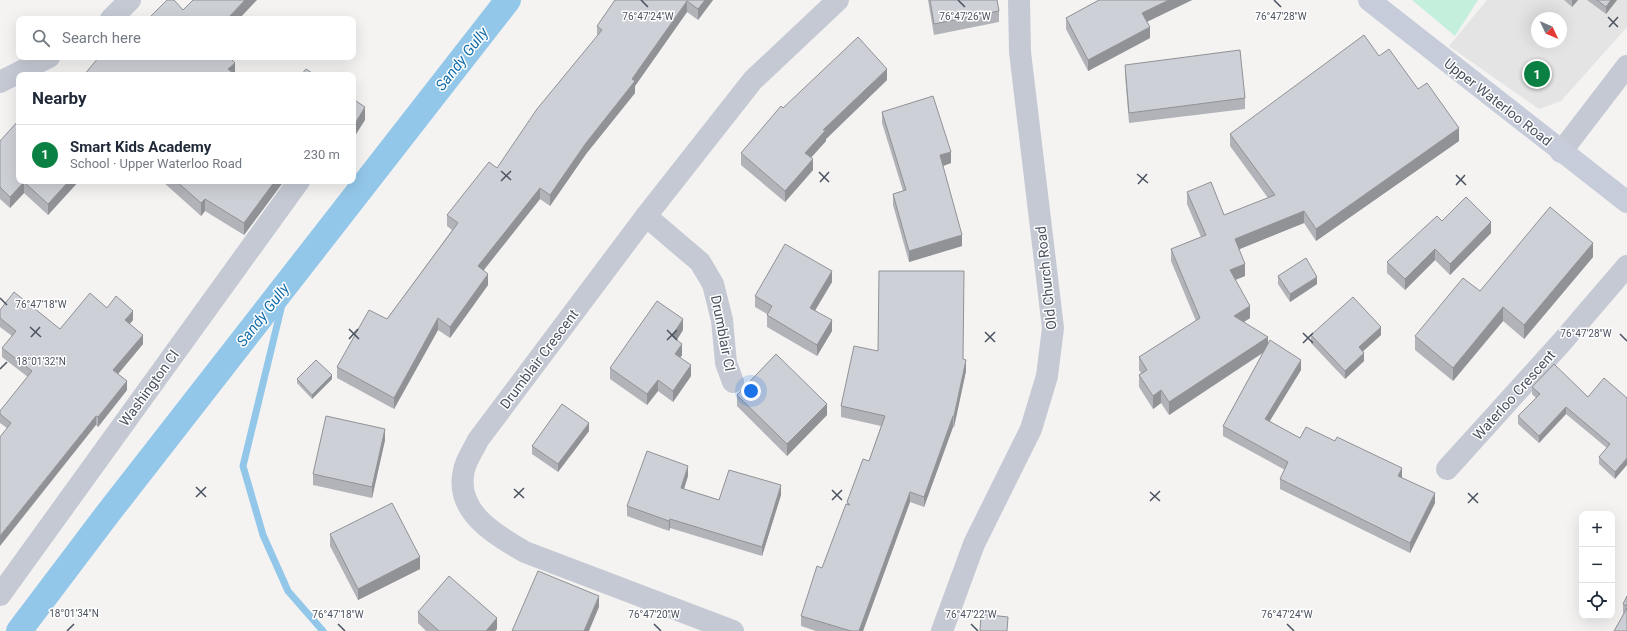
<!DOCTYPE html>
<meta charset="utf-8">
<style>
body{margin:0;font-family:Roboto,sans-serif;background:#f6f6f7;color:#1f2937}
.controls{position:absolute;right:12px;bottom:12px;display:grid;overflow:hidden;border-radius:8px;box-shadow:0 4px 16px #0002}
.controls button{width:36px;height:36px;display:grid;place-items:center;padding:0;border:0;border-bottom:1px solid #e0e1e3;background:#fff;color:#1f2937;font:20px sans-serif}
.compass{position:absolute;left:1531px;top:12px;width:36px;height:36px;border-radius:50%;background:#fff;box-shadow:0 4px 16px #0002;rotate:134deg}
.you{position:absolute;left:751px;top:391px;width:14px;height:14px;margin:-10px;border:3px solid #fff;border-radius:50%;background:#1a73e8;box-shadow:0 0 0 6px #1a73e833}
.badge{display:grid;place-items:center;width:26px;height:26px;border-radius:50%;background:#0b8043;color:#fff;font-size:13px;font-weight:700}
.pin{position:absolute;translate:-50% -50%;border:2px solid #fff;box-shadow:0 1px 4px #0006}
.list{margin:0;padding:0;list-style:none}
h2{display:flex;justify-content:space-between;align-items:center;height:52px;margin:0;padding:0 16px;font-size:17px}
h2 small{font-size:13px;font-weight:400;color:#747a83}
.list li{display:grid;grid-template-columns:26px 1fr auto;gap:12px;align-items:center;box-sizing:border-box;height:60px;padding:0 16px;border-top:1px solid #e0e1e3}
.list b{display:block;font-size:15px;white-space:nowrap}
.list p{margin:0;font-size:13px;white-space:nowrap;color:#747a83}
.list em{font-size:13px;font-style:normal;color:#747a83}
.icon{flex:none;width:22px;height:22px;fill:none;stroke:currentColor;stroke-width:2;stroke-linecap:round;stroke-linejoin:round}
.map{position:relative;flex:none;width:1627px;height:631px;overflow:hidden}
.search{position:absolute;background:#fff;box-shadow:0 4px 16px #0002;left:16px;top:16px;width:340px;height:44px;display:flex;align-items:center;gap:10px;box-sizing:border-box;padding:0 14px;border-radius:8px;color:#747a83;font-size:15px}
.panel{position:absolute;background:#fff;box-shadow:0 4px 16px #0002;left:16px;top:72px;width:340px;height:112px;border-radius:8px}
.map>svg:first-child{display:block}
</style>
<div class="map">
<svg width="1627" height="631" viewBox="0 0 1627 631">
<rect width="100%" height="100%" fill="#f4f3f2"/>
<path fill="#e5e4e4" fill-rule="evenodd" d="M 1487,0 L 1627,0 L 1627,27 L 1561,101 L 1539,109 L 1449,46 ZM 1537,18 L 1561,18 L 1561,42 L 1537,42 Z"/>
<polygon fill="#c4efdd" points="1412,0 1478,0 1455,36"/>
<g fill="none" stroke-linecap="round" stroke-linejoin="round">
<polyline stroke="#93c7e9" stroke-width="7" points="287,284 243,466 263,535 288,591 323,631"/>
<polyline stroke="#93c7e9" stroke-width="26" points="19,631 109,512 508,0"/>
<g stroke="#c4c9d3" stroke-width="22">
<polyline points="111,19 130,0"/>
<polyline points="0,82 49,57"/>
<polyline points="1561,152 1627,66"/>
<polyline points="646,216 700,262 713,284 722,320 726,363 733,382"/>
<polyline points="1447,469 1561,343 1627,266"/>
<polyline points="0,595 299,181"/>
<path d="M 733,631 L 525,552 C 495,535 454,511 464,470 C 466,460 474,449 478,440 L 646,216 L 753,80 L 838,0"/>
<polyline points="942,631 974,544 1031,429 1047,376 1053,328 1020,52 1019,0"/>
</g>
<polyline stroke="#c6ccd9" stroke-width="22" points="1369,0 1627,202"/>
</g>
<g fill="#b1b3b9">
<polygon points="615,0 713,0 698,20 687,12 635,86 635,93 586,154 550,206 540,199 484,270 488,285 450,338 438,330 394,409 337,378 337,367 387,319 452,230 447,226 447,215 497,168 597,37 597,26"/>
<polygon points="928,0 997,0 999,11 999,22 934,35"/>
<polygon points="1099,0 1192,0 1147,22 1150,38 1088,71 1066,29 1066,18"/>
<polygon points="1564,0 1578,0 1572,7"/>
<polygon points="1587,0 1617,0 1606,14"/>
<polygon points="1379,56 1418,89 1459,141 1316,241 1304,223 1239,249 1245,276 1235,280 1250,318 1244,322 1301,370 1269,421 1300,438 1402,478 1435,503 1410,553 1280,489 1280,479 1285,470 1223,436 1223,426 1263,353 1169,415 1161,403 1153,409 1139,387 1139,375 1141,373 1139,370 1139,357 1196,321 1171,261 1171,249 1201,237 1187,204 1187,192 1224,215 1268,198 1230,146 1230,134"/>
<polygon points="1125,65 1245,98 1245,109 1129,123 1125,75"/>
<polygon points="887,80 826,139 826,141 811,158 813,170 785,202 741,165 741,153 783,108"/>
<polygon points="882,112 951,163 943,166 962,246 909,262 893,205 893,194 903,191 882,123"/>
<polygon points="0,141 79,181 48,215 24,193 10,208 0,199"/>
<polygon points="162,181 284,181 244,235 205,211 201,216"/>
<polygon points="1442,221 1491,233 1450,275 1435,260 1405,290 1387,273 1387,262"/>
<polygon points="1593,257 1524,339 1503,321 1453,381 1415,350 1415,336 1480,291"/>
<polygon points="1278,276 1317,284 1290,302 1278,284"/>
<polygon points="832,282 815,310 832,331 817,356 767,327 767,314 755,307 755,296"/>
<polygon points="107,308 133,320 130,324 143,344 118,374 127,390 98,427 96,425 7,428 0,423 0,411 28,377 2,357 2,348 12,336 0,327 0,310 60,329"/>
<polygon points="683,330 677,340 682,355 680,358 691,376 673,402 658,391 647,405 610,379 610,368"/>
<polygon points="1311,335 1381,335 1363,351 1364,361 1345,379 1311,343"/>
<polygon points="878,351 963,359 966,371 954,427 953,427 924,507 910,502 863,631 816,631 801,626 801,616 822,568 847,504 847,502 869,461 881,426 841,417 841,406"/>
<polygon points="297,379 332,379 312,399 297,383"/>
<polygon points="1532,387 1588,397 1627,398 1615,479 1599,464 1599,457 1607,448 1566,414 1539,443 1518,424 1518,416 1536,398 1532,394"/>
<polygon points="737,395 827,415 787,456 737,406"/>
<polygon points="589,431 558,472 532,454 532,446"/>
<polygon points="385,440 372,498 313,485 313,474"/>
<polygon points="688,476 684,489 719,500 781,495 762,556 670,528 669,531 627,516 627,506"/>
<polygon points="330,534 420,569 358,600 330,546"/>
<polygon points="1627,596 1627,631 1624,614 1623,613 1623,604"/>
<polygon points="418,612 497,629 495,631 426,631 418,623"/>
</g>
<g fill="#909296">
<polygon points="245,0 257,0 239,19 227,19"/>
<polygon points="705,0 713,0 698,20 698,9"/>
<polygon points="1169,0 1192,0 1142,24 1142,13"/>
<polygon points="1572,0 1578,0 1572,7"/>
<polygon points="1611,0 1617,0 1606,14 1606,7"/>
<polygon points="687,1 687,12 635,86 635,93 586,154 550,206 550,195 586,143 632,79"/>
<polygon points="1150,27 1150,38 1088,71 1088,60"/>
<polygon points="235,63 235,75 228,69"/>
<polygon points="887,69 887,80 826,139 826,141 805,164 805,153 823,130"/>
<polygon points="365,107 365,120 353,139 353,127"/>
<polygon points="1459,128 1459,141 1316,241 1316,229"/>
<polygon points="951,152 951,163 940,167 940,155"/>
<polygon points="813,159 813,170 785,202 785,191"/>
<polygon points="69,181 79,181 48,215 48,204"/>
<polygon points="275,181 284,181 244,235 244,223"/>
<polygon points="24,182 24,193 10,208 10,197"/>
<polygon points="540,188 540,199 478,277 478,266"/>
<polygon points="205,199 205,211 201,216 201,203"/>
<polygon points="1304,211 1304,223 1235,251 1235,239"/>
<polygon points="1491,222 1491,233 1450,275 1450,264"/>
<polygon points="962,235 962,246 909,262 909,251"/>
<polygon points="1593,243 1593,257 1524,339 1524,325"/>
<polygon points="1435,249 1435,260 1405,290 1405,279"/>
<polygon points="1245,264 1245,276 1230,282 1230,270"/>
<polygon points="832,271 832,282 810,319 810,308"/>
<polygon points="488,274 488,285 450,338 450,327"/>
<polygon points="1317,277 1317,284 1290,302 1290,294"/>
<polygon points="1250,306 1250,318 1234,328 1234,316"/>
<polygon points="1503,307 1503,321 1453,381 1453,368"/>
<polygon points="133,311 133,320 125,329 125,320"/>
<polygon points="438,318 438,330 394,409 394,398"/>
<polygon points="683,319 683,330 672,347 672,336"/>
<polygon points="832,320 832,331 817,356 817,345"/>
<polygon points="1381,327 1381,335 1359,355 1359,347"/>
<polygon points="143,335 143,344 113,380 113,370"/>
<polygon points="1268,337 1268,349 1169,415 1169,402"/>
<polygon points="682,344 682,355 675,365 675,354"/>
<polygon points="1364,353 1364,361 1345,379 1345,371"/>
<polygon points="966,360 966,371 954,427 954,416"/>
<polygon points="1301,360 1301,370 1265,429 1265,419"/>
<polygon points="691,365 691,376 673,402 673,391"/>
<polygon points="332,375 332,379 312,399 312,395"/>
<polygon points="658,380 658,391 647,405 647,394"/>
<polygon points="127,381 127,390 98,427 98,417"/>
<polygon points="1161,390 1161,403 1153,409 1153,396"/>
<polygon points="827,404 827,415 787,456 787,444"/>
<polygon points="1566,407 1566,414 1539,443 1539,436"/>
<polygon points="96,416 96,425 0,546 0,536"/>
<polygon points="953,416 953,427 924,507 924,497"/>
<polygon points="589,423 589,431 558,472 558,464"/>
<polygon points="385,429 385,440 372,498 372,487"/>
<polygon points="1627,458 1627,465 1615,479 1615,472"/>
<polygon points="688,466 688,476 681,498 681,488"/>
<polygon points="1402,468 1402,478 1398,476"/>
<polygon points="781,485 781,495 762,556 762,547"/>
<polygon points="910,492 910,502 863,631 859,631"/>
<polygon points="1435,493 1435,503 1410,553 1410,543"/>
<polygon points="670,519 670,528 669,531 669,521"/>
<polygon points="420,557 420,569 358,600 358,589"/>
<polygon points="599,596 599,607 589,631 584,631"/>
<polygon points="497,618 497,629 495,631 486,631"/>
</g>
<g fill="#ced0d7" stroke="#909296">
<polygon points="167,0 174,0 183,10 193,0 245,0 227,19 148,19"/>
<polygon points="615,0 705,0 698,9 687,1 632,79 635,81 586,143 550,195 540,188 478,266 488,274 450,327 438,318 394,398 337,367 369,310 387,319 458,223 447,215 489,162 497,168 537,109 602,30 597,26"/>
<polygon points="930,0 997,0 999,11 934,24"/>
<polygon points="1099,0 1169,0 1142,13 1150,27 1088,60 1066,18"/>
<polygon points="1597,0 1611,0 1606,7"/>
<polygon points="1364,35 1379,56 1389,49 1418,89 1427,83 1459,128 1316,229 1304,211 1235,239 1245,264 1230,270 1250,306 1234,316 1268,337 1169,402 1161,390 1153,396 1139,375 1147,370 1139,357 1200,318 1171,249 1206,235 1187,192 1211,182 1224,215 1275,195 1230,134"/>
<polygon points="858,37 887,69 823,130 826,130 805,153 813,159 785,191 741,153 781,106 783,108"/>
<polygon points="1240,50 1245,98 1129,113 1125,65"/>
<polygon points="99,57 229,57 235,63 228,69 235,75 84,75"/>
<polygon points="306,69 315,75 301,75"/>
<polygon points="933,96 951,152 940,155 962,235 909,251 893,194 906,190 882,112"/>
<polygon points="353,99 365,107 353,127"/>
<polygon points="19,120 19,181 69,181 48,204 24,182 10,197 0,187 0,141"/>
<polygon points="176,181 275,181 244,223 205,199 201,203"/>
<polygon points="1466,197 1491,222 1450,264 1435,249 1405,279 1387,262 1437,216 1442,221"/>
<polygon points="1550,207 1593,243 1524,325 1503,307 1453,368 1415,336 1463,278 1480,291"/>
<polygon points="785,244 832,271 810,308 832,320 817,345 767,315 772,306 755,296"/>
<polygon points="1306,258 1317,277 1290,294 1278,276"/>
<polygon points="879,271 964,271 963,359 966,360 954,416 953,416 924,497 910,492 859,631 851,631 801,616 817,566 822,568 846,504 850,505 847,502 863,459 869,461 885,416 841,406 854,346 878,351"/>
<polygon points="14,292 60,329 90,293 107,308 116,296 133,311 125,320 143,335 113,370 127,381 98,417 96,416 0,536 0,437 11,423 0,414 0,411 32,371 2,348 16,331 0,318 0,310"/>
<polygon points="1353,297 1381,327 1359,347 1364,353 1345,371 1311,335"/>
<polygon points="657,301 683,319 672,336 682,344 675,354 691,365 673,391 658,380 647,394 610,368"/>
<polygon points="1270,340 1301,360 1265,419 1300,438 1306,427 1335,441 1337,437 1402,468 1398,476 1435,493 1410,543 1280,479 1288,462 1223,426"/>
<polygon points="776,354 827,404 787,444 737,395"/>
<polygon points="316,360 332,375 312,395 297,379"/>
<polygon points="1554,364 1588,397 1604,378 1627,398 1627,458 1615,472 1599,457 1610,444 1566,407 1539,436 1518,416 1540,394 1532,387"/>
<polygon points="562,404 589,423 558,464 532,446"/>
<polygon points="326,416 385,429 372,487 313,474"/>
<polygon points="647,451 688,466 681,488 719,500 729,470 781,485 762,547 670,519 669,521 627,506"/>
<polygon points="392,503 420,557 358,589 330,534"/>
<polygon points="538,571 599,596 584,631 512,631"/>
<polygon points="449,576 497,618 486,631 439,631 418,612"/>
<polygon points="1627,596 1627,606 1623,604"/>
<polygon points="1627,608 1627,631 1614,631"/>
<polygon points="981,614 1008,617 1007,631 980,631"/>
</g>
<path fill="none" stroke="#4a515f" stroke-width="1.5" d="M 641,0 L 648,7M 958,0 L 965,7M 1274,0 L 1281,7M 1608,17 L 1618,27M 1609,27 L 1618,17M 501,171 L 511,180M 819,172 L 829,182M 1137,174 L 1148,183M 1456,175 L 1466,185M 501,181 L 511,171M 820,182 L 829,172M 1138,184 L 1147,174M 1456,185 L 1465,175M 0,298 L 7,305M 30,327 L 41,337M 349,329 L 359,339M 667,330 L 677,340M 985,332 L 995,342M 1303,333 L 1313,343M 1620,334 L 1627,341M 31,337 L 40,327M 349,339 L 358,329M 667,340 L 677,330M 985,342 L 995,332M 1303,343 L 1313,333M 0,369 L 7,362M 196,487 L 206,497M 514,489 L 524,498M 832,490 L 842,500M 1150,492 L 1160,501M 1468,493 L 1478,503M 196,497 L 206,487M 514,498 L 524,488M 832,500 L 842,490M 1150,501 L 1160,491M 1468,503 L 1478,493M 338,624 L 345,631M 654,624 L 661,631M 971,624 L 978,631M 1287,624 L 1294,631M 67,631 L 74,624"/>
<g text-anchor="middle" stroke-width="3" stroke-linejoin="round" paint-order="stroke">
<g font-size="14" fill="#4a515f" stroke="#fff">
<text transform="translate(1498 102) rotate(38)" y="5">Upper Waterloo Road</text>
<text transform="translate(1046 278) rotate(-96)" y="5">Old Church Road</text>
<text transform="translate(723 333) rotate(79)" y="5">Drumblair Cl</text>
<text transform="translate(539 359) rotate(-53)" y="5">Drumblair Crescent</text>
<text transform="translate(149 388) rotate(-54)" y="5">Washington Cl</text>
<text transform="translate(1514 395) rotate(-48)" y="5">Waterloo Crescent</text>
</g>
<g font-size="15" font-style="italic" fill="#126daa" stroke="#fff">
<text transform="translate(462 59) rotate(-52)" y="5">Sandy Gully</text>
<text transform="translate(263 315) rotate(-52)" y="5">Sandy Gully</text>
</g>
</g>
<g font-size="10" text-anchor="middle" fill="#4a515f" stroke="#fff" stroke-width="3" stroke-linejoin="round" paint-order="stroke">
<text x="648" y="20">76°47'24"W</text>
<text x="965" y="20">76°47'26"W</text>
<text x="1281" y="20">76°47'28"W</text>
<text x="41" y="308">76°47'18"W</text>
<text x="1586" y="337">76°47'28"W</text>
<text x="41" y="365">18°01'32"N</text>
<text x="74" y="617">18°01'34"N</text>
<text x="338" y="618">76°47'18"W</text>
<text x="654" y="618">76°47'20"W</text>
<text x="971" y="618">76°47'22"W</text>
<text x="1287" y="618">76°47'24"W</text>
</g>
</svg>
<div class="controls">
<button>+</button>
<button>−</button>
<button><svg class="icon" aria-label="locate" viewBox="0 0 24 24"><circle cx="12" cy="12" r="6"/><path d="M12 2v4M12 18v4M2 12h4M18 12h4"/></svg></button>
</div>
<svg class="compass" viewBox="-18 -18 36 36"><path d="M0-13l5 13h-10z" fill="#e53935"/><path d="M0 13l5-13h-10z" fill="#747a83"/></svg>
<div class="you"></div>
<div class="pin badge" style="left:1537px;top:74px">1</div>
<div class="search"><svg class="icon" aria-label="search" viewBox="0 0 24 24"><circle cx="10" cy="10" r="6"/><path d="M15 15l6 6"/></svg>Search here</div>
<section class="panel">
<h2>Nearby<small></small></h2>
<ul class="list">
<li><span class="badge">1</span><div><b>Smart Kids Academy</b><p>School · Upper Waterloo Road</p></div><em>230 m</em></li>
</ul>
</section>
</div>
